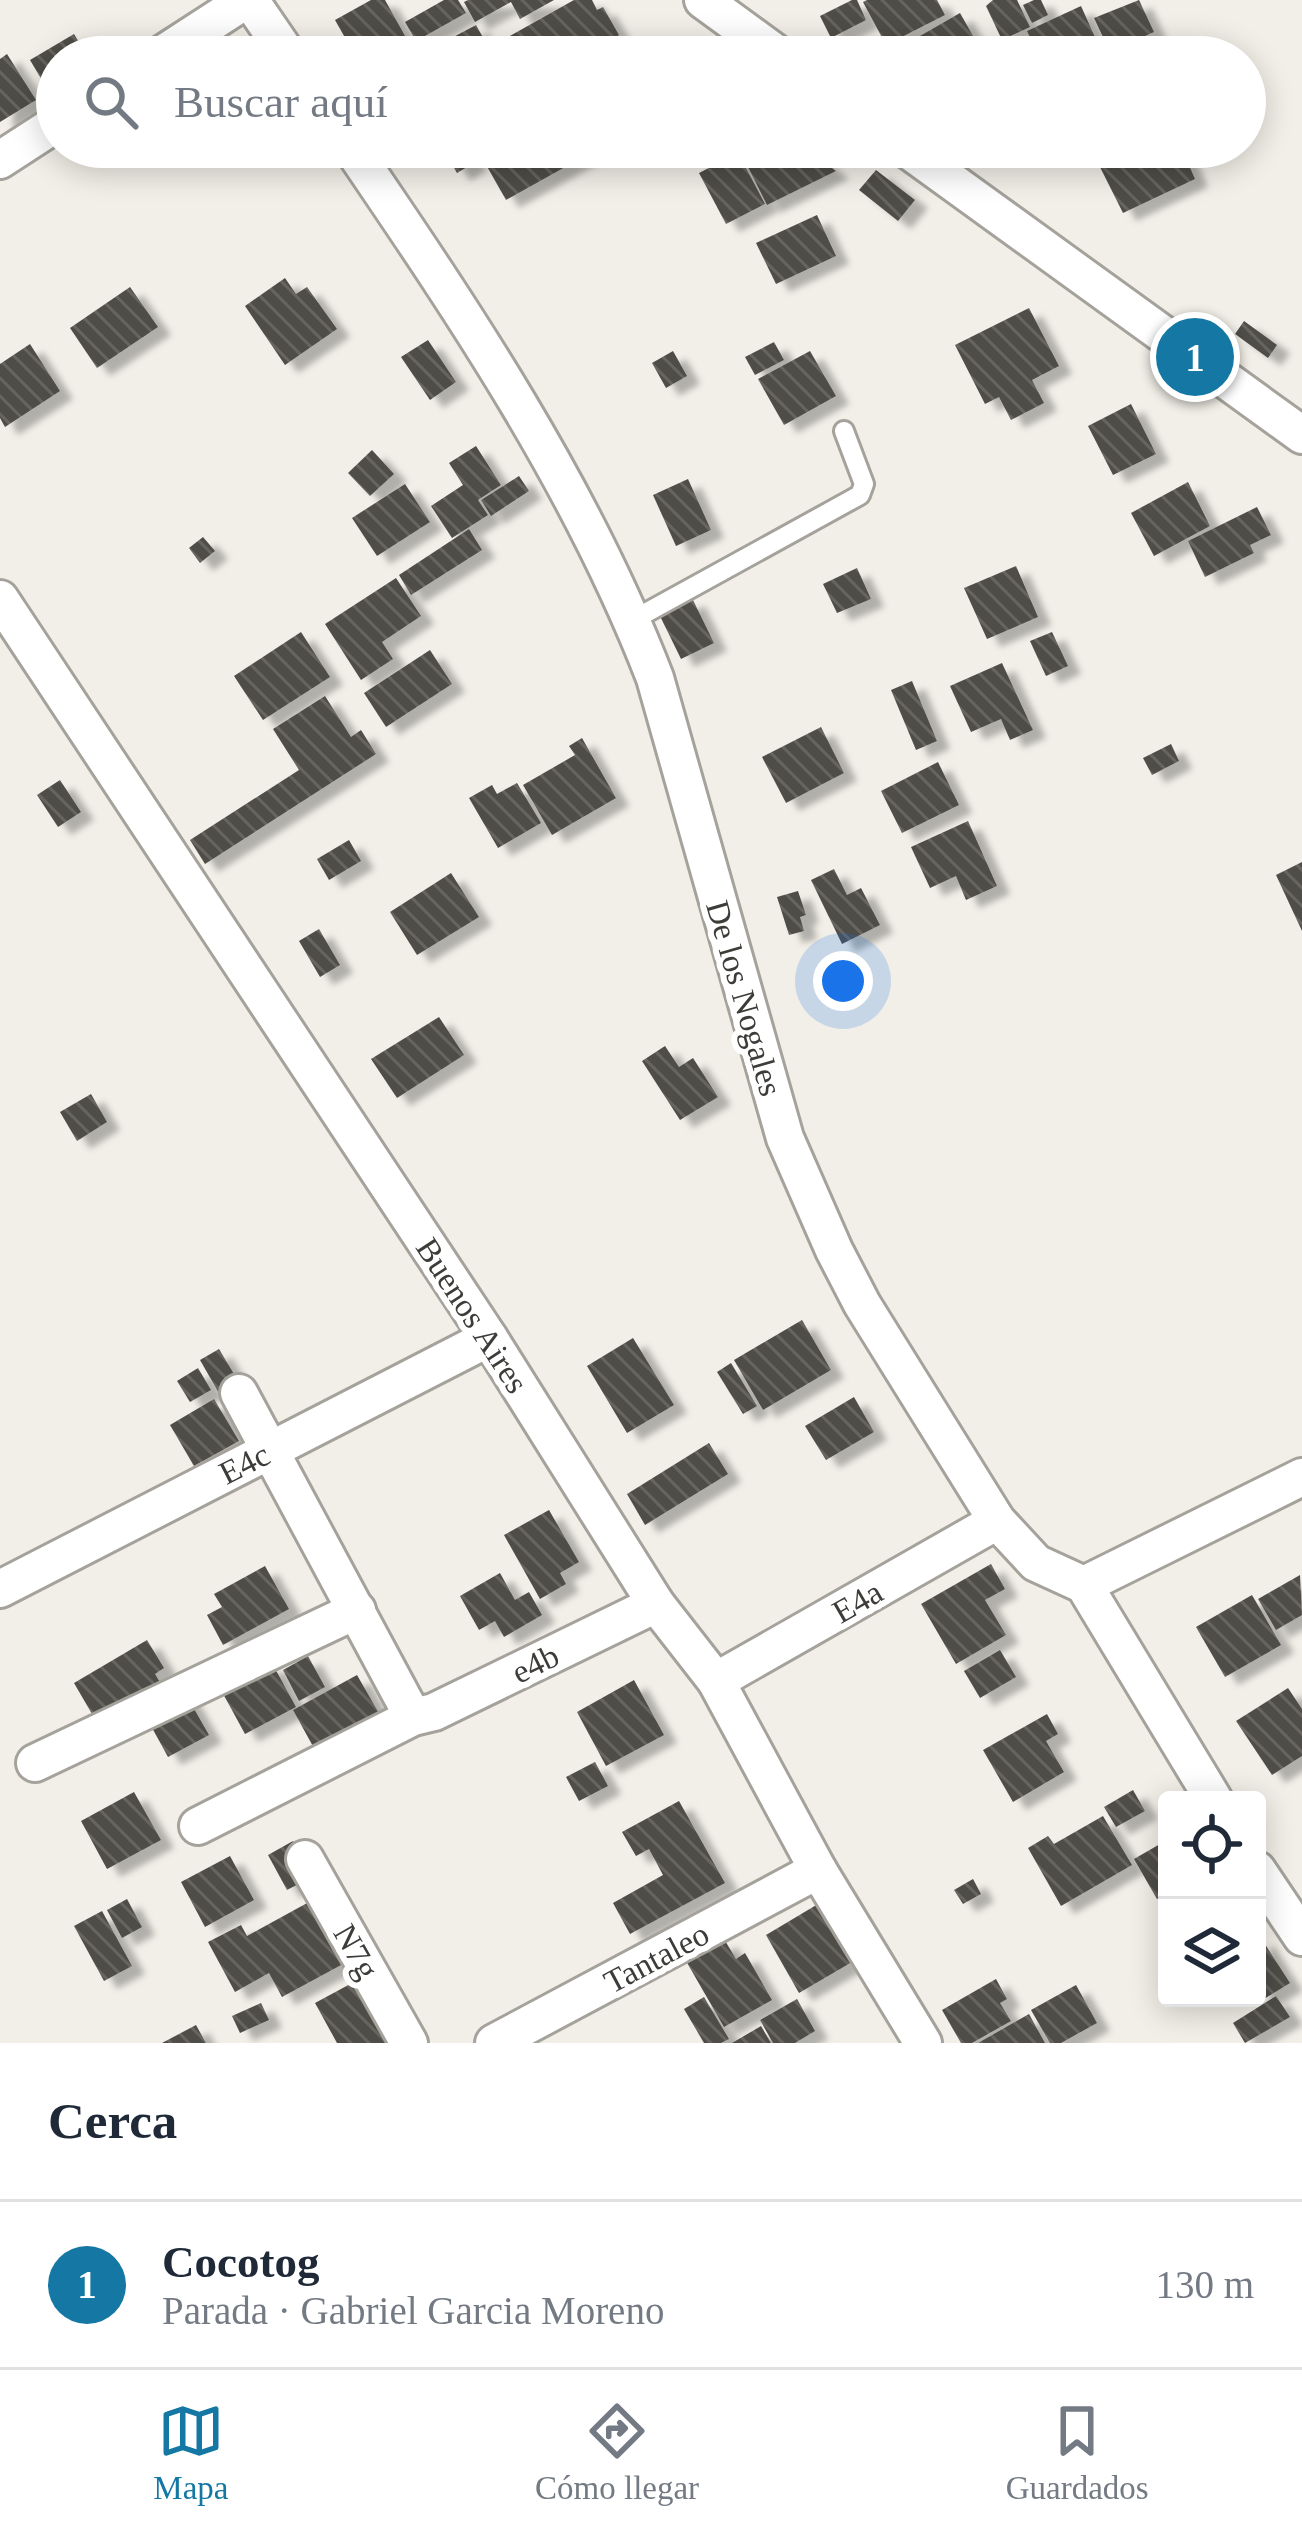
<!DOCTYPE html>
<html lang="es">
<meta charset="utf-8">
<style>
body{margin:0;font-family:"Times New Roman",serif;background:#f2f2f3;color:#1f2937}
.controls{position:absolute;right:36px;bottom:36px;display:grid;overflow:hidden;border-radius:12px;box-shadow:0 6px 30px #0003}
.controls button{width:108px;height:108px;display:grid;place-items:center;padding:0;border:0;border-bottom:3px solid #e0e1e3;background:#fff;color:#1f2937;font:60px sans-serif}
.you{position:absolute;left:843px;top:981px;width:42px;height:42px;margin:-30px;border:9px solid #fff;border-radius:50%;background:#1a73e8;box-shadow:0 0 0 18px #1a73e833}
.badge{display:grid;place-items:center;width:78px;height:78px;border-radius:50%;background:#1578a4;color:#fff;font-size:39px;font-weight:700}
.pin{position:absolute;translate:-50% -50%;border:6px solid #fff;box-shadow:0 3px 12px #0006}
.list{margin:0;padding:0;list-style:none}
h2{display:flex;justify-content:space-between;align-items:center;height:156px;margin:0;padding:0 48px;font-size:51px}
h2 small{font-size:39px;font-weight:400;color:#747a83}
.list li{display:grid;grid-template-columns:78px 1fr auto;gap:36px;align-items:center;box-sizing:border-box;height:168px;padding:0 48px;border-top:3px solid #e0e1e3}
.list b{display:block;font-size:45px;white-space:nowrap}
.list p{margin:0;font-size:39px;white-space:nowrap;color:#747a83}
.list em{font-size:39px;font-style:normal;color:#747a83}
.icon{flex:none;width:66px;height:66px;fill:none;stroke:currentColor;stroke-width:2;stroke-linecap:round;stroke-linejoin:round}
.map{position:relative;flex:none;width:1302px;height:2043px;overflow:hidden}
.search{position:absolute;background:#fff;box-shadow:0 6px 30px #0003;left:36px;right:36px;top:36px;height:132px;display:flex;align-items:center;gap:30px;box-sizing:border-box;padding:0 42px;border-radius:66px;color:#747a83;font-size:45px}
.sheet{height:324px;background:#fff}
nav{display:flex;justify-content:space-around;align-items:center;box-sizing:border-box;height:168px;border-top:3px solid #e0e1e3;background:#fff;font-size:33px;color:#747a83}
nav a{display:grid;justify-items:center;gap:6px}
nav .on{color:#1578a4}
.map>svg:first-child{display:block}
</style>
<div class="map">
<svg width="1302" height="2043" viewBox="0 0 1302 2043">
<defs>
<pattern id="building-back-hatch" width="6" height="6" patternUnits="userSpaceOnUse" patternTransform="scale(3)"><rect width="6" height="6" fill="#4f4d47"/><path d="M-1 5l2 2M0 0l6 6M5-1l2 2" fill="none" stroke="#676560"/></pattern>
<filter id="shadow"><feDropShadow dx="13" dy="8" stdDeviation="3" flood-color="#0004"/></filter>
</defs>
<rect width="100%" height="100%" fill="#f2efe8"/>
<g fill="url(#building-back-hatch)" filter="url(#shadow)">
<polygon points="371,0 385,0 414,52 405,57 356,57 335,20"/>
<polygon points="444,0 458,0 466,13 416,41 405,22"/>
<polygon points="468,0 554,0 520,19 511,2 475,22 464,2"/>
<polygon points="574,0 592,0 597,10 603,7 619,35 614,38 621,51 610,57 498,57 492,46"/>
<polygon points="852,0 857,0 866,20 831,38 820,16"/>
<polygon points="867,0 937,0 945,15 886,45 863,2"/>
<polygon points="993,0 1017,0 1030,27 1002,40 986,6"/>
<polygon points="1034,0 1041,0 1048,15 1032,23 1023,5"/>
<polygon points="1139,0 1154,32 1110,52 1094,18"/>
<polygon points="1081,6 1104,57 1039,57 1027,31"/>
<polygon points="960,13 985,57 905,57 899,48"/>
<polygon points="476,25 494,57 449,57 442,43"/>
<polygon points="74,34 88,57 57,57 57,80 46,87 30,60"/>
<polygon points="7,54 36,100 0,122 0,59"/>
<polygon points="465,147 474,163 457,173 448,157"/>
<polygon points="476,147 601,147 506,200"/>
<polygon points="747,147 784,147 747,166 739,151"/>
<polygon points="789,147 806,147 836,171 767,205 748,167"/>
<polygon points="1111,147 1181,147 1195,179 1123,213 1094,155"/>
<polygon points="738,153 765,204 726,224 699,173"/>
<polygon points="876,170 915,200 898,221 859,190"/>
<polygon points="817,215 836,256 776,284 756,243"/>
<polygon points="285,278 296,294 307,287 337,329 285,365 245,306"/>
<polygon points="130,287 158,327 97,368 70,328"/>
<polygon points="1029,308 1059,366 1032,380 1044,403 1011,420 999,397 985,404 955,345"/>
<polygon points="1244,321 1277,345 1268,358 1235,334"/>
<polygon points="428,340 456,382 430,400 401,357"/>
<polygon points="774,342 784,360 755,375 745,357"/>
<polygon points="30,344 60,391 5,427 0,418 0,364"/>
<polygon points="673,351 687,376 666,388 652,363"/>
<polygon points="810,351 836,396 784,425 758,379"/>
<polygon points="1131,404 1156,454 1113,475 1088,426"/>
<polygon points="476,446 501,485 478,500 488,515 452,538 431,506 463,485 449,463"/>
<polygon points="372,450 394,474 370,496 348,473"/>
<polygon points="519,476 529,491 491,516 481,500"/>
<polygon points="688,479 711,530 676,546 653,495"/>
<polygon points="1188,482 1210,526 1154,556 1131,513"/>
<polygon points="405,484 430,522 377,556 352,518"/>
<polygon points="1257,507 1271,535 1250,545 1254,553 1205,577 1188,541"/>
<polygon points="469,529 482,550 411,595 399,575"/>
<polygon points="203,537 215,551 200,563 189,548"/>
<polygon points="1016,566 1038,617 987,639 964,588"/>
<polygon points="857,568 871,599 837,613 823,584"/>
<polygon points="396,578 421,616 382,642 393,659 361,680 325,624"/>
<polygon points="692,598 714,643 681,659 659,614"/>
<polygon points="301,632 330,677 263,720 234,676"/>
<polygon points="1052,632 1068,666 1046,676 1030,641"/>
<polygon points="430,650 452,684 386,727 364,693"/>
<polygon points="1002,663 1033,730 1010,740 1001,719 971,732 950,686"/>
<polygon points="912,681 937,741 916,750 891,690"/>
<polygon points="325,696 351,737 361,730 376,754 205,864 190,840 299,770 273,729"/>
<polygon points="821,727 844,773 786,803 762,757"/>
<polygon points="582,738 616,798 552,835 523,785 575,755 569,746"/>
<polygon points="1171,744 1179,761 1152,775 1143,758"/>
<polygon points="938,762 959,805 902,833 881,791"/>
<polygon points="60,780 81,812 58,827 37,795"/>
<polygon points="517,783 541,823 498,848 469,798 492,785 497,794"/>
<polygon points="968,821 997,886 966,900 956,876 930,888 911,847"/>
<polygon points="349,840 361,861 329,880 317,859"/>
<polygon points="1302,862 1302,931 1276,875"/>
<polygon points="834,869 847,895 861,888 880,925 842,944 811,880"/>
<polygon points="451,873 479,917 417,955 390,912"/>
<polygon points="798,891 806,915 800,917 804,931 789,935 777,897"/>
<polygon points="319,929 340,965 320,977 299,941"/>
<polygon points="439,1017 464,1055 397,1098 371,1059"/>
<polygon points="665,1046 679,1067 693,1058 718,1097 680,1120 642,1061"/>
<polygon points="91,1094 107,1122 77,1141 60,1112"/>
<polygon points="802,1320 831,1370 763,1410 734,1360"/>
<polygon points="633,1338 674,1405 627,1433 587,1366"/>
<polygon points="219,1349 240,1384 220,1395 200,1360"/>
<polygon points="731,1363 757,1406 743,1414 717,1372"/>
<polygon points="198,1368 211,1390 190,1402 177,1381"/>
<polygon points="854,1397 874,1432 826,1460 805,1426"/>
<polygon points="214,1399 239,1441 194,1466 170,1425"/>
<polygon points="709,1443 728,1474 645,1525 627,1494"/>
<polygon points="549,1510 579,1562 560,1573 566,1584 540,1599 504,1535"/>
<polygon points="991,1564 1005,1589 985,1600 1006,1635 956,1664 921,1604"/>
<polygon points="265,1566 289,1609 223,1645 207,1615 222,1607 214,1594"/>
<polygon points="500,1573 515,1600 529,1592 542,1615 504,1637 495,1621 479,1630 460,1596"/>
<polygon points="1300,1575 1302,1615 1276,1630 1258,1599"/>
<polygon points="1252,1595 1281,1645 1225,1677 1196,1627"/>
<polygon points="147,1640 164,1668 155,1674 164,1689 99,1726 74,1683"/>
<polygon points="1000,1650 1016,1677 980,1698 964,1671"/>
<polygon points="308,1656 325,1687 299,1701 283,1670"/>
<polygon points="272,1663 296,1707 245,1734 221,1690"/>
<polygon points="357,1675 380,1715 315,1750 293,1710"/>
<polygon points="634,1680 664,1735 606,1766 577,1712"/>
<polygon points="1288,1688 1302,1709 1302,1756 1272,1775 1236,1721"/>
<polygon points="185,1693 209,1735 168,1757 145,1715"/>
<polygon points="1047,1714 1058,1734 1046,1741 1064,1772 1013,1802 983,1750"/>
<polygon points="595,1762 608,1786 579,1801 566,1777"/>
<polygon points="1133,1790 1145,1811 1116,1827 1104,1807"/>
<polygon points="134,1792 161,1840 107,1869 81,1821"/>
<polygon points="679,1801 725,1883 630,1934 613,1903 663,1875 649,1849 636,1856 622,1832"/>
<polygon points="1103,1816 1132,1865 1061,1906 1028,1848 1048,1836 1054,1844"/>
<polygon points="1167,1840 1167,1894 1157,1899 1134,1859"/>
<polygon points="293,1841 312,1877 287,1890 268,1855"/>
<polygon points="230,1856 254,1900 205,1927 181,1882"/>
<polygon points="973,1879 981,1894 963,1904 954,1890"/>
<polygon points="127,1899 142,1927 122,1938 107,1910"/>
<polygon points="309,1902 343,1964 282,1997 269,1973 235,1992 208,1942 241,1925 247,1936"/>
<polygon points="818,1904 852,1962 799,1993 766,1935"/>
<polygon points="102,1911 132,1966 104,1981 74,1926"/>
<polygon points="1261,1938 1290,1983 1251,2007 1245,1998 1257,1998 1257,1940"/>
<polygon points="724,1939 736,1959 745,1953 772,2000 724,2027 686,1961"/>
<polygon points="365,1976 401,2043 337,2043 315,2003"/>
<polygon points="996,1979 1007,1999 1000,2003 1011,2021 972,2043 961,2043 942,2010"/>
<polygon points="1076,1985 1097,2023 1061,2043 1050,2043 1031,2010"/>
<polygon points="1276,1996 1290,2017 1245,2043 1233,2023"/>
<polygon points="704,1997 729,2039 721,2043 704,2043 684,2009"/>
<polygon points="797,1999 815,2031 795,2043 773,2043 760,2020"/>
<polygon points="261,2003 269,2020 240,2033 232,2016"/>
<polygon points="1029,2014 1045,2043 978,2043"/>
<polygon points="196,2025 206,2043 162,2043"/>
<polygon points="761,2026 771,2043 732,2043"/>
</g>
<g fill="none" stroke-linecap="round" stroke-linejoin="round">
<defs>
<polyline id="lane" points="633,620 860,495 864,484 844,431"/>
<g id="street">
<polyline points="250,0 289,57"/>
<polyline points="703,0 781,57"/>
<polyline points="158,57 246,0"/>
<path d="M 351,147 C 466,316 581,486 655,678 L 785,1138 L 834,1250 L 862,1304 L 997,1521 L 1036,1563 L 1084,1585 L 1214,1800"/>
<polyline points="904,147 1302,435"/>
<polyline points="0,160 57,123"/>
<polyline points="0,599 489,1338 656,1604 716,1681 818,1870 923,2043"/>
<polyline points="239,1393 413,1717"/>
<polyline points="1084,1585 1302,1477"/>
<polyline points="0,1589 489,1338"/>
<polyline points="716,1681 997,1521"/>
<polyline points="35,1763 357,1610"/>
<polyline points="198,1826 413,1717 434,1712 656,1604"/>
<polyline points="305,1859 409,2043"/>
<polyline points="1257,1870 1302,1937"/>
<polyline points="494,2043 818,1870"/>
</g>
</defs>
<use href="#lane" stroke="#a4a29b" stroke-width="24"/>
<use href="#street" stroke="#a4a29b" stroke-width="42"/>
<use href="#lane" stroke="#fff" stroke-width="18"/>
<use href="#street" stroke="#fff" stroke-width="36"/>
</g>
<g text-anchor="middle" stroke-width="12" stroke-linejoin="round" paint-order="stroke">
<g font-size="33" fill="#3d3c39" stroke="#fff">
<text transform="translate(745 998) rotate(74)" y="12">De los Nogales</text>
<text transform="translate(473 1315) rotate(57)" y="12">Buenos Aires</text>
<text transform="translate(244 1463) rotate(-27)" y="12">E4c</text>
<text transform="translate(857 1601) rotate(-30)" y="12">E4a</text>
<text transform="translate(535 1663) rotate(-26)" y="12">e4b</text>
<text transform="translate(357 1951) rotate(60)" y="12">N7g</text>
<text transform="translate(656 1957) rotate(-28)" y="12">Tantaleo</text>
</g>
</g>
</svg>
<div class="controls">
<button><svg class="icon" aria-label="locate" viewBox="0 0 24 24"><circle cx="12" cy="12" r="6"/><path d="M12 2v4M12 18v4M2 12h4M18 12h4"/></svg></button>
<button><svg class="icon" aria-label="layers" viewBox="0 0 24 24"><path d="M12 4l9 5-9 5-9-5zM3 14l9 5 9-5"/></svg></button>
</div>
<div class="you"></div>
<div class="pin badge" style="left:1195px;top:357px">1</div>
<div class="search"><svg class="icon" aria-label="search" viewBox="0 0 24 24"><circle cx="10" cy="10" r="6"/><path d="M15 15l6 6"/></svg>Buscar aquí</div>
</div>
<section class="sheet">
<h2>Cerca<small></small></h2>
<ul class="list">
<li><span class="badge">1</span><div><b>Cocotog</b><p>Parada · Gabriel Garcia Moreno</p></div><em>130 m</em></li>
</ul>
</section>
<nav>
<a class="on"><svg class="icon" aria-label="map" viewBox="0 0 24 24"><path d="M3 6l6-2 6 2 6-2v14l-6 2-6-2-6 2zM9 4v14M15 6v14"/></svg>Mapa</a>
<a><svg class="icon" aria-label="directions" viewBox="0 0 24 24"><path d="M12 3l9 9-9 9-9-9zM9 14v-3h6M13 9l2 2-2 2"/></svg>Cómo llegar</a>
<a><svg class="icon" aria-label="saved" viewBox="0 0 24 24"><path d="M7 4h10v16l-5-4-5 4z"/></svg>Guardados</a>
</nav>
